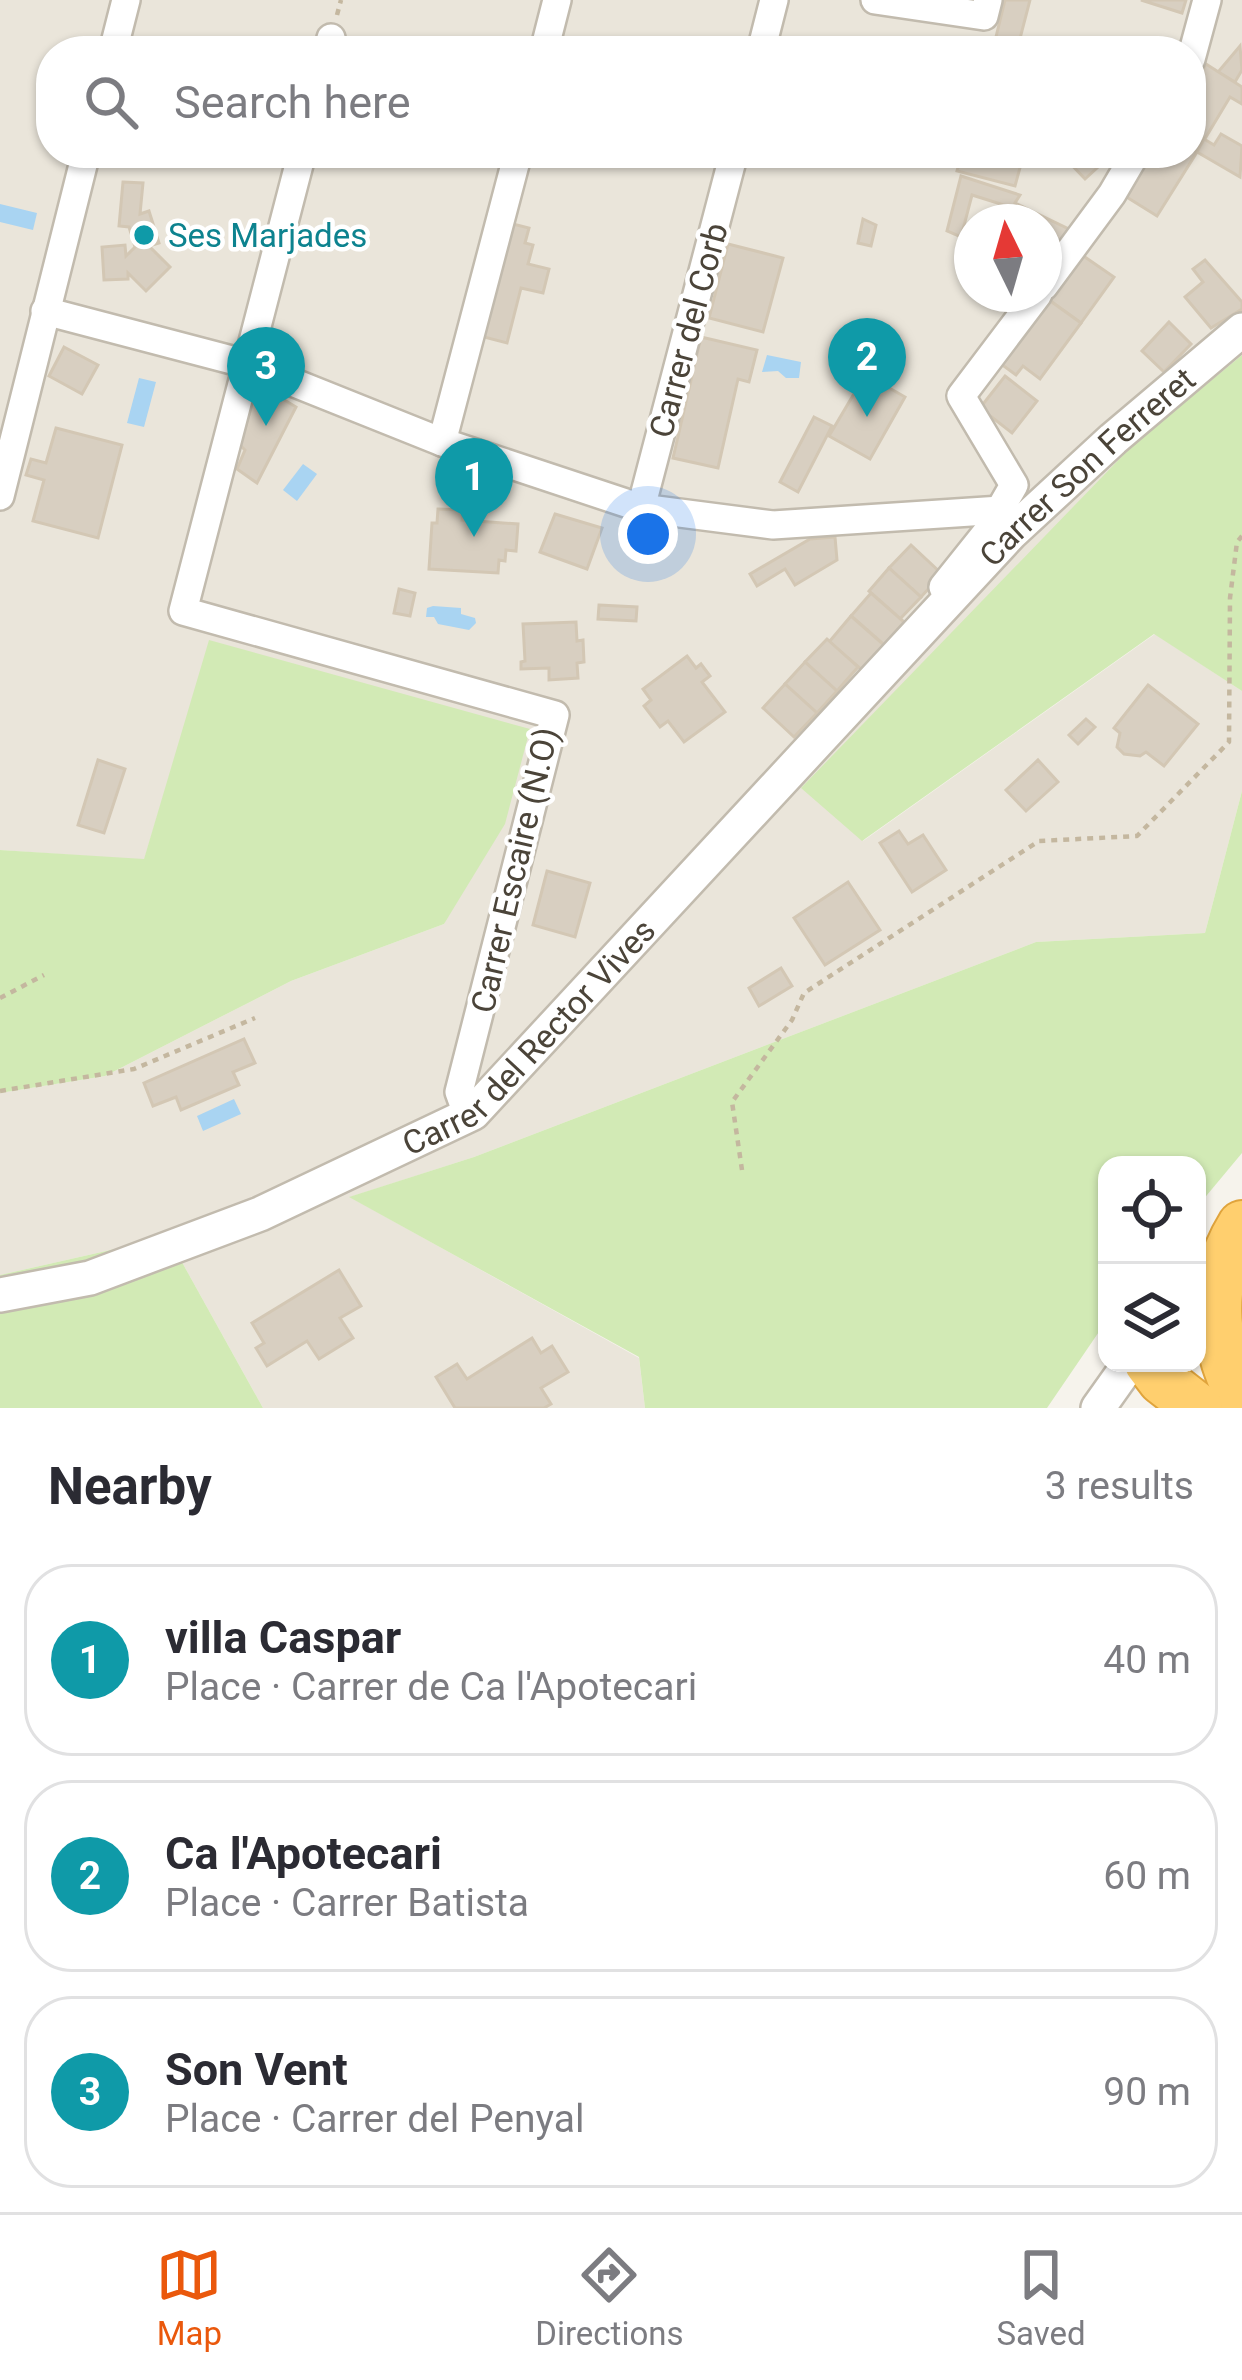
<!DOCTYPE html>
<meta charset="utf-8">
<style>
body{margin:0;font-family:Roboto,sans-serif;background:#f7f7f7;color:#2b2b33}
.controls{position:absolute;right:36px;bottom:36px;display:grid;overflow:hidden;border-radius:24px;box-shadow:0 3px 9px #0004}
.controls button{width:108px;height:108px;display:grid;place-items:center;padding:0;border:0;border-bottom:3px solid #e1e1e2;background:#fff;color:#2b2b33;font:60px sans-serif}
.compass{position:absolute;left:954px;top:204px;width:108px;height:108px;border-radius:50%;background:#fff;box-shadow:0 3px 9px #0004;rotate:355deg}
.you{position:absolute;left:648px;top:534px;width:42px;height:42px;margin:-30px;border:9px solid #fff;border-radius:50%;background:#1a73e8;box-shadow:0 0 0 18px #1a73e833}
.badge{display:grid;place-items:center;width:78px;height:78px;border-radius:50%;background:#ea580c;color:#fff;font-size:39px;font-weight:700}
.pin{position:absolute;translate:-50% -99px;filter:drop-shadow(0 3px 6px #0008)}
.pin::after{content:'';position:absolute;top:63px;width:42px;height:36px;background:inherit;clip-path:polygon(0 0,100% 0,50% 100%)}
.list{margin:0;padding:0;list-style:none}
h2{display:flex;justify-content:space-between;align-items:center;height:156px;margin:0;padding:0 48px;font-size:51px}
h2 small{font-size:39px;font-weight:400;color:#7c7c81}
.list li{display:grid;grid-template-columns:78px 1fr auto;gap:36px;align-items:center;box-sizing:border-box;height:192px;margin:0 24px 24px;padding:0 24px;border:3px solid #e1e1e2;border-radius:48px}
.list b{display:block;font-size:45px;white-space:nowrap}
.list p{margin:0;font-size:39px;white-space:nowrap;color:#7c7c81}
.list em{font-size:39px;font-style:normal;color:#7c7c81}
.icon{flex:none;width:66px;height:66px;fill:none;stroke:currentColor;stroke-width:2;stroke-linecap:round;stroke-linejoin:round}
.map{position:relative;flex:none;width:1242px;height:1408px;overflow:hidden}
.search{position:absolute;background:#fff;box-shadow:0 3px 9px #0004;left:36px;right:36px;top:36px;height:132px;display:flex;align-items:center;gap:30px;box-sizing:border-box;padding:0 42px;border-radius:48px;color:#7c7c81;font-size:45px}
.sheet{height:804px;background:#fff}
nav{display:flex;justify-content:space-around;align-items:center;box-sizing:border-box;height:168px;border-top:3px solid #e1e1e2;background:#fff;font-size:33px;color:#7c7c81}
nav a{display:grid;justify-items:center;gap:6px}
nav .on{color:#ea580c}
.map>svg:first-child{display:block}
</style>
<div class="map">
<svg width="1242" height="1408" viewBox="0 0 1242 1408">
<rect width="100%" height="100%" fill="#f6f3ec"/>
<path fill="#eae5da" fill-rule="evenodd" d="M 0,0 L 1242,0 L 1242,355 L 1133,444 L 863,841 L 1155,634 L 1242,691 L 1242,791 L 1205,933 L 1036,942 L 474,1157 L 350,1197 L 639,1358 L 645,1408 L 263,1408 L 168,1237 L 0,1275 L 0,1093 L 105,1076 L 291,981 L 444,924 L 530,730 L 210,641 L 144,860 L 0,850 ZM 51,51 L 1191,51 L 1191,153 L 51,153 ZM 972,222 L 1044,222 L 1044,294 L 972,294 Z"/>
<g fill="#d2eab5">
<polygon points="1242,355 1242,691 1154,634 862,841 801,788 1134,444"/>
<polygon points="209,640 530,729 505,824 444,924 291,981 105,1076 0,1093 0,850 144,859"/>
<polygon points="1242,791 1242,1153 1197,1207 1197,1165 1107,1165 1107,1320 1047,1408 645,1408 639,1357 349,1197 474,1157 1036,942 1205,933"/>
<polygon points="168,1237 263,1408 0,1408 0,1275"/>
</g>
<g fill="#a9d4f2">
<polygon points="0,204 37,213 33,230 0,222"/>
<polygon points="767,355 801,362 799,378 786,378 778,371 762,372"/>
<polygon points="139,378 156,382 144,427 127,423"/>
<polygon points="303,464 317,474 297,501 283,490"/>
<polygon points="433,606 461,608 461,614 475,618 476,623 469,630 438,624 434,617 426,617 427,608"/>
<polygon points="234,1099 241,1114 203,1131 197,1116"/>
</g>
<g fill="#d8cfc1" stroke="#d3c7b4" stroke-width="3">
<polygon points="1005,0 1030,0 1017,50 994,45"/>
<polygon points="1141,0 1186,0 1182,13"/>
<polygon points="971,40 994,45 1023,51 969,51"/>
<polygon points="1240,46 1242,70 1235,82 1218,72"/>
<polygon points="1206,64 1242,87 1242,104 1230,97 1197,152 1191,149 1191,89"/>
<polygon points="1221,134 1242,146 1240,177 1197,152 1204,139 1214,145"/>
<polygon points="1191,149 1197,152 1157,216 1125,196 1152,153 1191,153"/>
<polygon points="962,153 1024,153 1015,186 957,171"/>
<polygon points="1069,153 1083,153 1097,168 1085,179 1067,160"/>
<polygon points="961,176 1020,195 1015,203 1073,231 1044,267 1044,222 990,222 1004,205 972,195 961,237 947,231"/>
<polygon points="123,182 143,183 140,214 149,211 159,243 149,246 170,267 146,291 128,273 128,279 104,280 102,247 125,245 126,256 135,247 129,227 119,226"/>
<polygon points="863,219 876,225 871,246 858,243"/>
<polygon points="509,223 529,228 525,243 533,245 528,264 549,269 543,293 521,288 507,343 480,336"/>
<polygon points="728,244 783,258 763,332 709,318"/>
<polygon points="1082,255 1114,277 1081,323 1049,300"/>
<polygon points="1205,260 1242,302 1242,309 1211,328 1185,297 1203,282 1193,269"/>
<polygon points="1049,300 1081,323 1040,379 1023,366 1016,375 1001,364"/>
<polygon points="1169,322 1191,344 1164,372 1142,351"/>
<polygon points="701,337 757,350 749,382 738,379 718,468 673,458"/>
<polygon points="64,347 98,365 82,394 49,376"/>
<polygon points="856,369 905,397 870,459 829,436 855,392 846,387"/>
<polygon points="1005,376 1037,401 1012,433 980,408"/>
<polygon points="258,384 296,407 257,483 237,469 245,450 240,445"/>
<polygon points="814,417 832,426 798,492 780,482"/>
<polygon points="56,428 122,445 98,538 33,521 44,480 26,475 31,459 46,463"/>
<polygon points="438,509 463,510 462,520 518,524 516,551 506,550 505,561 499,560 498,573 429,569 432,523 437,523"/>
<polygon points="555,514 602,528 587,569 540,552"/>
<polygon points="835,537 837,560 795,585 785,569 757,586 750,574 810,539"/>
<polygon points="911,545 942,574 921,597 889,568"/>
<polygon points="889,568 921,597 900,619 869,591"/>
<polygon points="399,589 415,593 410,616 394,613"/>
<polygon points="871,593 904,622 884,645 851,616"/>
<polygon points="599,605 637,607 636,621 598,619"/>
<polygon points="851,616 884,645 862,670 829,642"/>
<polygon points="576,622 577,641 583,640 584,662 577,663 578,678 549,680 549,668 521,669 521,662 525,661 523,624"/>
<polygon points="827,639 858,667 837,691 805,662"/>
<polygon points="687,656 696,668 701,664 710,676 702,682 725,712 684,742 668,721 660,727 644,706 651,700 643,689"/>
<polygon points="805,662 837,691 817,713 785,684"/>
<polygon points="785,684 817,713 794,737 763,708"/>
<polygon points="1148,685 1198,724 1164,766 1146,752 1140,756 1124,754 1117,747 1120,733 1114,728"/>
<polygon points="1086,719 1095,727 1078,744 1069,735"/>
<polygon points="98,760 125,769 104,833 78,825"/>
<polygon points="1038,760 1058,782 1026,811 1006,790"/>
<polygon points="899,831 908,844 923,835 946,870 912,892 880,843"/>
<polygon points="547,871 590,883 575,937 533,925"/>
<polygon points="848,882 880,930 825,965 794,918"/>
<polygon points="781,968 792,986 759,1006 749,988"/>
<polygon points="244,1039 255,1063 233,1072 239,1085 181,1110 176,1097 153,1106 144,1083"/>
<polygon points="339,1270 361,1306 340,1318 353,1338 319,1359 307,1341 267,1366 256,1348 264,1343 252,1323"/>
<polygon points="532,1338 541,1353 552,1346 568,1372 541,1388 551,1404 544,1408 455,1408 436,1377 457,1364 467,1379"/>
</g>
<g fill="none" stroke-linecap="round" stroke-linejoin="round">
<defs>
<g id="minor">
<polyline points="875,0 984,16 988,0"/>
<polyline points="113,51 126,0"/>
<polyline points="328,51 331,38"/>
<polyline points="544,51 557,0"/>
<polyline points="761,51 774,0"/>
<polyline points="1191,59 1207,0"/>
<polyline points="302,153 183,611 555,715 459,1092 463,1103 473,1113"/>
<polyline points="1044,286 1112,194 1136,153"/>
<polyline points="45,311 247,364 442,442 641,508 773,525 1001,510"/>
<polyline points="442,442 518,153"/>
<polyline points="0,496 86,153"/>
<polyline points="641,508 734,153"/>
<polyline points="943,587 987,532 1014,485 961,396 1038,294"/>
</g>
<g id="tertiary">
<path id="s1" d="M 0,1295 L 90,1278 L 260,1214 L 473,1113 L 1011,533 L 1113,439 L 1242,330"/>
<polyline points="1098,1408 1130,1363"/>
</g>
<g id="motorway">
<path d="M 1242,1225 C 1206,1283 1212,1342 1242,1401"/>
<polyline points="1149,1363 1162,1380 1198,1408"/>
</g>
</defs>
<use href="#minor" stroke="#c2bbae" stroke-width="32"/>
<use href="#tertiary" stroke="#c2bbae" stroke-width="38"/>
<use href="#motorway" stroke="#e0a43c" stroke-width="52"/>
<g stroke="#c4b79f" stroke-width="4.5" stroke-dasharray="6 6" stroke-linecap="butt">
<polyline points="337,15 341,0"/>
<polyline points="0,998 44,975"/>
<polyline points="0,1091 134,1069 255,1018"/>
<polyline points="742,1170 732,1102 792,1020 804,993 1039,841 1137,836 1229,742 1230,598 1237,542 1242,536"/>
</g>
<use href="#minor" stroke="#fff" stroke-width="27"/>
<use href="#tertiary" stroke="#fff" stroke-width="33"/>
<use href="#motorway" stroke="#ffcf6e" stroke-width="48"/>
</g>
<circle fill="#0f9aa8" stroke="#fff" stroke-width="4.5" cx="144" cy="235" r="12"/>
<g text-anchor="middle" stroke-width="9" stroke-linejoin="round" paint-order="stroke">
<g font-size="33" fill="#0d838f" stroke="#fff" text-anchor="start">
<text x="168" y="247">Ses Marjades</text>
</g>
<g font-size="33" fill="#4b4439" stroke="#fff">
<text transform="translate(688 330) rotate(-75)" y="12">Carrer del Corb</text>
<text dy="12" stroke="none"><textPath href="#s1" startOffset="1401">Carrer Son Ferreret</textPath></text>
<text transform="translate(514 870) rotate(-77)" y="12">Carrer Escaire (N.O)</text>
<text dy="12" stroke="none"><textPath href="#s1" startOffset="600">Carrer del Rector Vives</textPath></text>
</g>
</g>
</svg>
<div class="controls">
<button><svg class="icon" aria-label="locate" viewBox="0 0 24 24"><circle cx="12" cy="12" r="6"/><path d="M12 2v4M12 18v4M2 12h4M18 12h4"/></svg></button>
<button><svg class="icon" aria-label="layers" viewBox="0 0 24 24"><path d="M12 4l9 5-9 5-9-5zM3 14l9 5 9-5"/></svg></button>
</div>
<svg class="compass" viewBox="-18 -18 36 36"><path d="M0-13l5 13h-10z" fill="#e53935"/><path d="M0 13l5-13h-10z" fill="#7c7c81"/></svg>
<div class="you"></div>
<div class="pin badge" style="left:474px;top:537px;background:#0f9aa8">1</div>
<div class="pin badge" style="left:867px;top:417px;background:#0f9aa8">2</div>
<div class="pin badge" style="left:266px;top:426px;background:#0f9aa8">3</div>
<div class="search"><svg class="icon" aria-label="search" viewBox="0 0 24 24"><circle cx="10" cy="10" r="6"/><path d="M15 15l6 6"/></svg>Search here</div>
</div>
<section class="sheet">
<h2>Nearby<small>3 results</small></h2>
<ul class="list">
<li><span class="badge" style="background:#0f9aa8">1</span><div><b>villa Caspar</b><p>Place · Carrer de Ca l'Apotecari</p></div><em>40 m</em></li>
<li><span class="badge" style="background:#0f9aa8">2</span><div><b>Ca l'Apotecari</b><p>Place · Carrer Batista</p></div><em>60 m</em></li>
<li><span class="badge" style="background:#0f9aa8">3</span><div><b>Son Vent</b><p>Place · Carrer del Penyal</p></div><em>90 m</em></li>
</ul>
</section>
<nav>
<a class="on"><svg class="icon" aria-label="map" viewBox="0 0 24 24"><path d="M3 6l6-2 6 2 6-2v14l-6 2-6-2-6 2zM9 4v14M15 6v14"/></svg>Map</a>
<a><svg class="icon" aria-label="directions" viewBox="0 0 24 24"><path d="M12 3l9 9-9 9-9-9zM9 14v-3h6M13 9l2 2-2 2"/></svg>Directions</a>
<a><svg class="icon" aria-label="saved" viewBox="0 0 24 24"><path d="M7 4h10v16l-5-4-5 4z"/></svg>Saved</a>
</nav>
